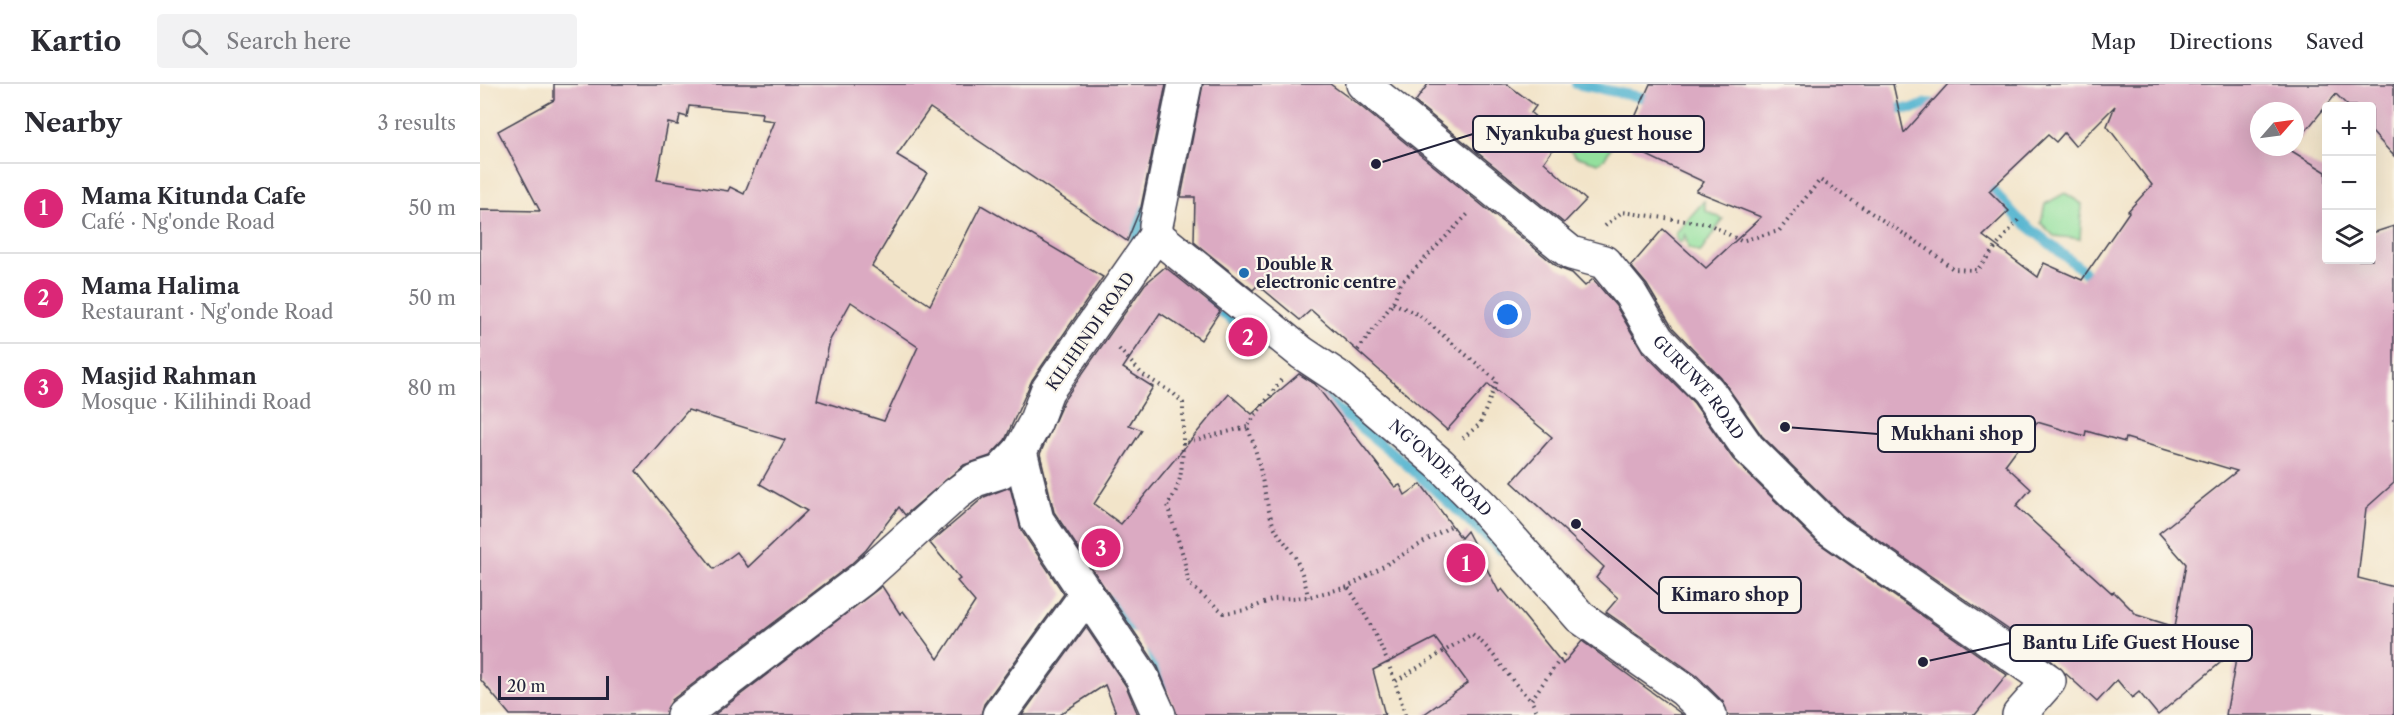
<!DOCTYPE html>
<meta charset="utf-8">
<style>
body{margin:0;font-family:"Libre Caslon Text",serif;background:#f2f2f3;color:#2b2b33}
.controls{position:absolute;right:18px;top:18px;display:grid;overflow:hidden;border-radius:6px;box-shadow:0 6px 24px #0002}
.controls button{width:54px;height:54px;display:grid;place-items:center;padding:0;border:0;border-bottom:2px solid #e1e1e2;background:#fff;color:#2b2b33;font:30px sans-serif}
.compass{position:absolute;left:1770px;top:18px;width:54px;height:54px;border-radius:50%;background:#fff;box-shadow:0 6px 24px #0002;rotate:62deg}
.scale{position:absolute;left:18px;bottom:15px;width:111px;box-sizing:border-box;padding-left:6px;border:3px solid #22223b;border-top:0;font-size:16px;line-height:21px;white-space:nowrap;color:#22223b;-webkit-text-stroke:4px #fbf7ec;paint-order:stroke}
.you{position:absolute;left:1028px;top:231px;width:21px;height:21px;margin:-15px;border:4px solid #fff;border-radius:50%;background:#1a73e8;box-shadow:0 0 0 9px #1a73e833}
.badge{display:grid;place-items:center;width:39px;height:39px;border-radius:50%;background:#db2777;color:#fff;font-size:20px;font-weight:700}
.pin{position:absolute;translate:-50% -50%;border:3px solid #fff;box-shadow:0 2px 6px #0006}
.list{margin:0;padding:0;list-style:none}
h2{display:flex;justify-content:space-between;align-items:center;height:78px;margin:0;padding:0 24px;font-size:26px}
h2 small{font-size:20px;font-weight:400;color:#7c7c81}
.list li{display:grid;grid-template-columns:39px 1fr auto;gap:18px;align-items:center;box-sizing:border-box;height:90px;padding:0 24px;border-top:2px solid #e1e1e2}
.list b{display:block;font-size:22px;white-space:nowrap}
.list p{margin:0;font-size:20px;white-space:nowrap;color:#7c7c81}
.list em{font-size:20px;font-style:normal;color:#7c7c81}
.icon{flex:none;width:33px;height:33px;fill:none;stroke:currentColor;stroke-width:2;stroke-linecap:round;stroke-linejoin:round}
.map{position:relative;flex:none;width:1914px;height:631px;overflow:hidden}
header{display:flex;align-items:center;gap:36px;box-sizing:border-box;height:84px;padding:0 30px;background:#fff;border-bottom:2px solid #e1e1e2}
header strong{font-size:28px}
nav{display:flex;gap:33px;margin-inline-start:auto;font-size:21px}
.search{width:420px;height:54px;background:#f2f2f3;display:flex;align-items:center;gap:15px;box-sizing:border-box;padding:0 21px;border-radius:6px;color:#7c7c81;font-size:22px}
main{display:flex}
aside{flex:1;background:#fff}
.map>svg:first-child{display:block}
</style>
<header>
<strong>Kartio</strong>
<div class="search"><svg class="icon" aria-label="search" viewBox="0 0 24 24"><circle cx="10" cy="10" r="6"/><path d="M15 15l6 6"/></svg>Search here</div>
<nav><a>Map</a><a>Directions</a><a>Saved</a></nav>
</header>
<main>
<aside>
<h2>Nearby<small>3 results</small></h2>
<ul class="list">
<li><span class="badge">1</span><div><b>Mama Kitunda Cafe</b><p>Café · Ng'onde Road</p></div><em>50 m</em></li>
<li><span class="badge">2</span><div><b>Mama Halima</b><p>Restaurant · Ng'onde Road</p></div><em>50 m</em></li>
<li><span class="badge">3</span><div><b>Masjid Rahman</b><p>Mosque · Kilihindi Road</p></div><em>80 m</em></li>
</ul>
</aside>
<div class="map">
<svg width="1914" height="631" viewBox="0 0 1914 631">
<rect width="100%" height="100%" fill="#fbf7ec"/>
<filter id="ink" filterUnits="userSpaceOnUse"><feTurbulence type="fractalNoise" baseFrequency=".0167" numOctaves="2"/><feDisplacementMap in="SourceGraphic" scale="12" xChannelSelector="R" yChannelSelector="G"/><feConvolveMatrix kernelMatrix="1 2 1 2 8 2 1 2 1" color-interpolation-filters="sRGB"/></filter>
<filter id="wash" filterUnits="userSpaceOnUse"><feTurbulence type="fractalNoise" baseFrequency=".008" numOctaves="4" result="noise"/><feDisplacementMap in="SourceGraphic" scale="24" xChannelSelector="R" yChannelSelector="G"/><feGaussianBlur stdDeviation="1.35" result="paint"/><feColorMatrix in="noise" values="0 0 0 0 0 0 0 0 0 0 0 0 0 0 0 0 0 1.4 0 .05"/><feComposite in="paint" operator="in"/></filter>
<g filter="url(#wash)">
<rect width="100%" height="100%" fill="#f2e4c9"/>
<g fill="#93e09d" stroke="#5a816c" stroke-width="1.5">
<polygon points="1106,40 1138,51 1125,74 1118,79 1095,72 1087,62"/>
<polygon points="1585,109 1602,120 1600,155 1574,152 1561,139 1565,120"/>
<polygon points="1224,117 1226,127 1243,135 1220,169 1208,164 1205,149 1203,157 1198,159 1196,149"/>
</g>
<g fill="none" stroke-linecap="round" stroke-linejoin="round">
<g stroke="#50b2cf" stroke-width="10">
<polyline points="1096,0 1176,16"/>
<polyline points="1406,23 1433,25 1447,19 1463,21"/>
<polyline points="1502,94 1539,135 1617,198"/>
<polyline points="654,166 655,154 664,126"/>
<polyline points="727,218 788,263"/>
<polyline points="842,313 920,375 1021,466"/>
<polyline points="629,516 654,544"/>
<polyline points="671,565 682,602"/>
</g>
</g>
<g id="blocks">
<g fill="#dbaac2" fill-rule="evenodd">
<path d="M 74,0 L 686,0 L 661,123 L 647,157 L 450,24 L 417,71 L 447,89 L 392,182 L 450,221 L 501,121 L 623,193 L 552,296 L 525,356 L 510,372 L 484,381 L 425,431 L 419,423 L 386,466 L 370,481 L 192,616 L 185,631 L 30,631 L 0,595 L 0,126 L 60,127 L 18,47 L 74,16 ZM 209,22 L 282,29 L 281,35 L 294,37 L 264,110 L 250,103 L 248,107 L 177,96 L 188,39 L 198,41 L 200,31 L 207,33 ZM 371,218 L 438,263 L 404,337 L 337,316 L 350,256 ZM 208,326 L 305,356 L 280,400 L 327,427 L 268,483 L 257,468 L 234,485 L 156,387 Z"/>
<polygon points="723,0 850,0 879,21 1079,184 1092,189 1105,202 1113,195 1136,222 1163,268 1214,319 1253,375 1337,458 1527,591 1495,631 1248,631 1243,618 1217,592 1126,528 1138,514 1116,494 1124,483 1032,398 1072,353 1008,300 967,346 831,226 820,236 778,201 773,206 714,158 715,113 701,113"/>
<polygon points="948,0 1027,0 1056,22 1051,29 1080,55 1064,78 1106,116 1084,139 935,18"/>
<path d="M 1170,0 L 1413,0 L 1424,49 L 1468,0 L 1914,0 L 1914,72 L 1892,48 L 1892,22 L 1868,22 L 1856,10 L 1815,60 L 1815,27 L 1779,27 L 1779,63 L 1812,63 L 1810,66 L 1846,88 L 1846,176 L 1892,176 L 1892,149 L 1914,142 L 1914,399 L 1886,424 L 1878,494 L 1914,503 L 1914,631 L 1746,631 L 1758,564 L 1678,631 L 1659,608 L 1652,614 L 1637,596 L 1617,618 L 1564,570 L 1362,431 L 1282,352 L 1241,294 L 1192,243 L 1167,201 L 1151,182 L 1183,145 L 1226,184 L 1281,133 L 1216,107 L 1224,98 L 1143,60 ZM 1635,22 L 1627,42 L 1672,101 L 1648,127 L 1649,128 L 1602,196 L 1564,179 L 1558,193 L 1503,152 L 1529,127 L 1509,107 L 1568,51 L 1576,58 L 1584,49 L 1595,62 ZM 1557,338 L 1605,352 L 1606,347 L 1645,358 L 1646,354 L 1757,387 L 1679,449 L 1706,480 L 1695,543 L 1657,531 L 1634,508 L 1632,509 L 1536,422 L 1551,405 L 1525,381 Z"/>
<polygon points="685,183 740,227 721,256 680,229 643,284 673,303 649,341 662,346 614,420 641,440 749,310 772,330 819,290 835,300 915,403 920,401 925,411 941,400 981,454 987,447 1019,508 1022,505 1083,580 1102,557 1203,631 943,631 988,599 955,554 893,586 905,631 697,631 678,583 574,428 560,370 584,316 665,200"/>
<polygon points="530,403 541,446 584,510 504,620 501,631 234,631 402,502 420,530 423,527 458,575 495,518 477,497 480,495 450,459 504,413"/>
<polygon points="606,543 646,602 658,631 637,631 625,601 579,631 542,631"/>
</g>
</g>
</g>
<g filter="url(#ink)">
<use href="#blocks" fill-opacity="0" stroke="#413f50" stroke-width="1.5"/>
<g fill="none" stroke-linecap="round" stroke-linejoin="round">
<defs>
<g id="minor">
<path id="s1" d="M 883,0 L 1091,169 L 1124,178 L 1151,211 L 1177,255 L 1228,307 L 1268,364 L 1350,445 L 1569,597 L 1539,631"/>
<path id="s2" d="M 676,151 L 822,269 L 858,293 L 960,380 L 1003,423 L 1100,533 L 1204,606 L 1230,631"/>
<polyline points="676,151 567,307 555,339 540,367 557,436 662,593 679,631"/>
<polyline points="676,151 676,141 705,0"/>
<polyline points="203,631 382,495 476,410 495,396 520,388 540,367"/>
<polyline points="519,631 607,510"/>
</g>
</defs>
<use href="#minor" stroke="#413f50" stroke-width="36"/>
<g stroke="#413f50" stroke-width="4" stroke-dasharray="1.5 4.5" stroke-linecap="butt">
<polyline points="1125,142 1142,128 1229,140 1261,157 1299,147 1340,96 1449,166 1473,185 1497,186 1539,135"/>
<polyline points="913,219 939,231 1017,297 1000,340 983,354"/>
<polyline points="639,265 662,290 694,310 703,319 703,359"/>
<polyline points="878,266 913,219 921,199 988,130"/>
<path d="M 801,296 L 767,343 C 781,373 782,406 792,437 C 797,452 808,460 815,473 C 821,485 826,500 828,513"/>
<path d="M 767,343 L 703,359 C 702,383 702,403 687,421 L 703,471 L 709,500 L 744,529 L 766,526 L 794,515 L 828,513 L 868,503"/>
<path d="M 916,597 L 992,550 C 1016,568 1028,596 1051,616"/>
<path d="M 925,631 C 913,585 894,542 868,503 L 971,442"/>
<polyline points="1059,631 1051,616 1086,567"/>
</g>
<use href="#minor" stroke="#fff" stroke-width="33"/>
</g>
</g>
<circle fill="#1f6fb2" stroke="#fbf7ec" stroke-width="2" cx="764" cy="189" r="6"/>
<g text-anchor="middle" stroke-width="4.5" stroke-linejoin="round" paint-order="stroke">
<g font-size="16" font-weight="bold" fill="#22223b" stroke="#fbf7ec" text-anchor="start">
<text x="776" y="186">Double R<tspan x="776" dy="18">electronic centre</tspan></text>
</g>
<g font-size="16" fill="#22223b" stroke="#fbf7ec">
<text transform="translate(610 247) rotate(-55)" y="6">KILIHINDI ROAD</text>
<text dy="6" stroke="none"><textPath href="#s1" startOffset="460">GURUWE ROAD</textPath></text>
<text dy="6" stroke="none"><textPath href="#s2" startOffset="368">NG'ONDE ROAD</textPath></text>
</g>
</g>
<path fill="none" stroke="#22223b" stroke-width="2" d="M896 80L993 50M1305 343L1398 350M1096 440L1179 511M1443 578L1530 559"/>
<g fill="#22223b" stroke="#fbf7ec" stroke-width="2">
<circle cx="896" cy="80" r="6"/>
<circle cx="1305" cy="343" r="6"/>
<circle cx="1096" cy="440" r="6"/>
<circle cx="1443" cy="578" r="6"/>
</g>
<g fill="#fbf7ec" stroke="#22223b" stroke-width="2">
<rect x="993" y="32" width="231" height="36" rx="6"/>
<rect x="1398" y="332" width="157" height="36" rx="6"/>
<rect x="1179" y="493" width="142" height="36" rx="6"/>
<rect x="1530" y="541" width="242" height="36" rx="6"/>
</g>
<g font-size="18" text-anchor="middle" font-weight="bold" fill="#22223b">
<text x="1109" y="56">Nyankuba guest house</text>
<text x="1477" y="356">Mukhani shop</text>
<text x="1250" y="517">Kimaro shop</text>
<text x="1651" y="565">Bantu Life Guest House</text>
</g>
</svg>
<div class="controls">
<button>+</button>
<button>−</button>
<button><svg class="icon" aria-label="layers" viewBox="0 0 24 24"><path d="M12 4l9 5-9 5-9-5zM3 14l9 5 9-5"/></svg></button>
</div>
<svg class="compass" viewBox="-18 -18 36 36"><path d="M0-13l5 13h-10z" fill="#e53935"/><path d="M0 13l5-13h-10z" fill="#7c7c81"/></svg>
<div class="scale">20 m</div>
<div class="you"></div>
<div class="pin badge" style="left:986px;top:479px">1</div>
<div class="pin badge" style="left:768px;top:253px">2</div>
<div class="pin badge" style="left:621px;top:464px">3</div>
</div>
</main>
